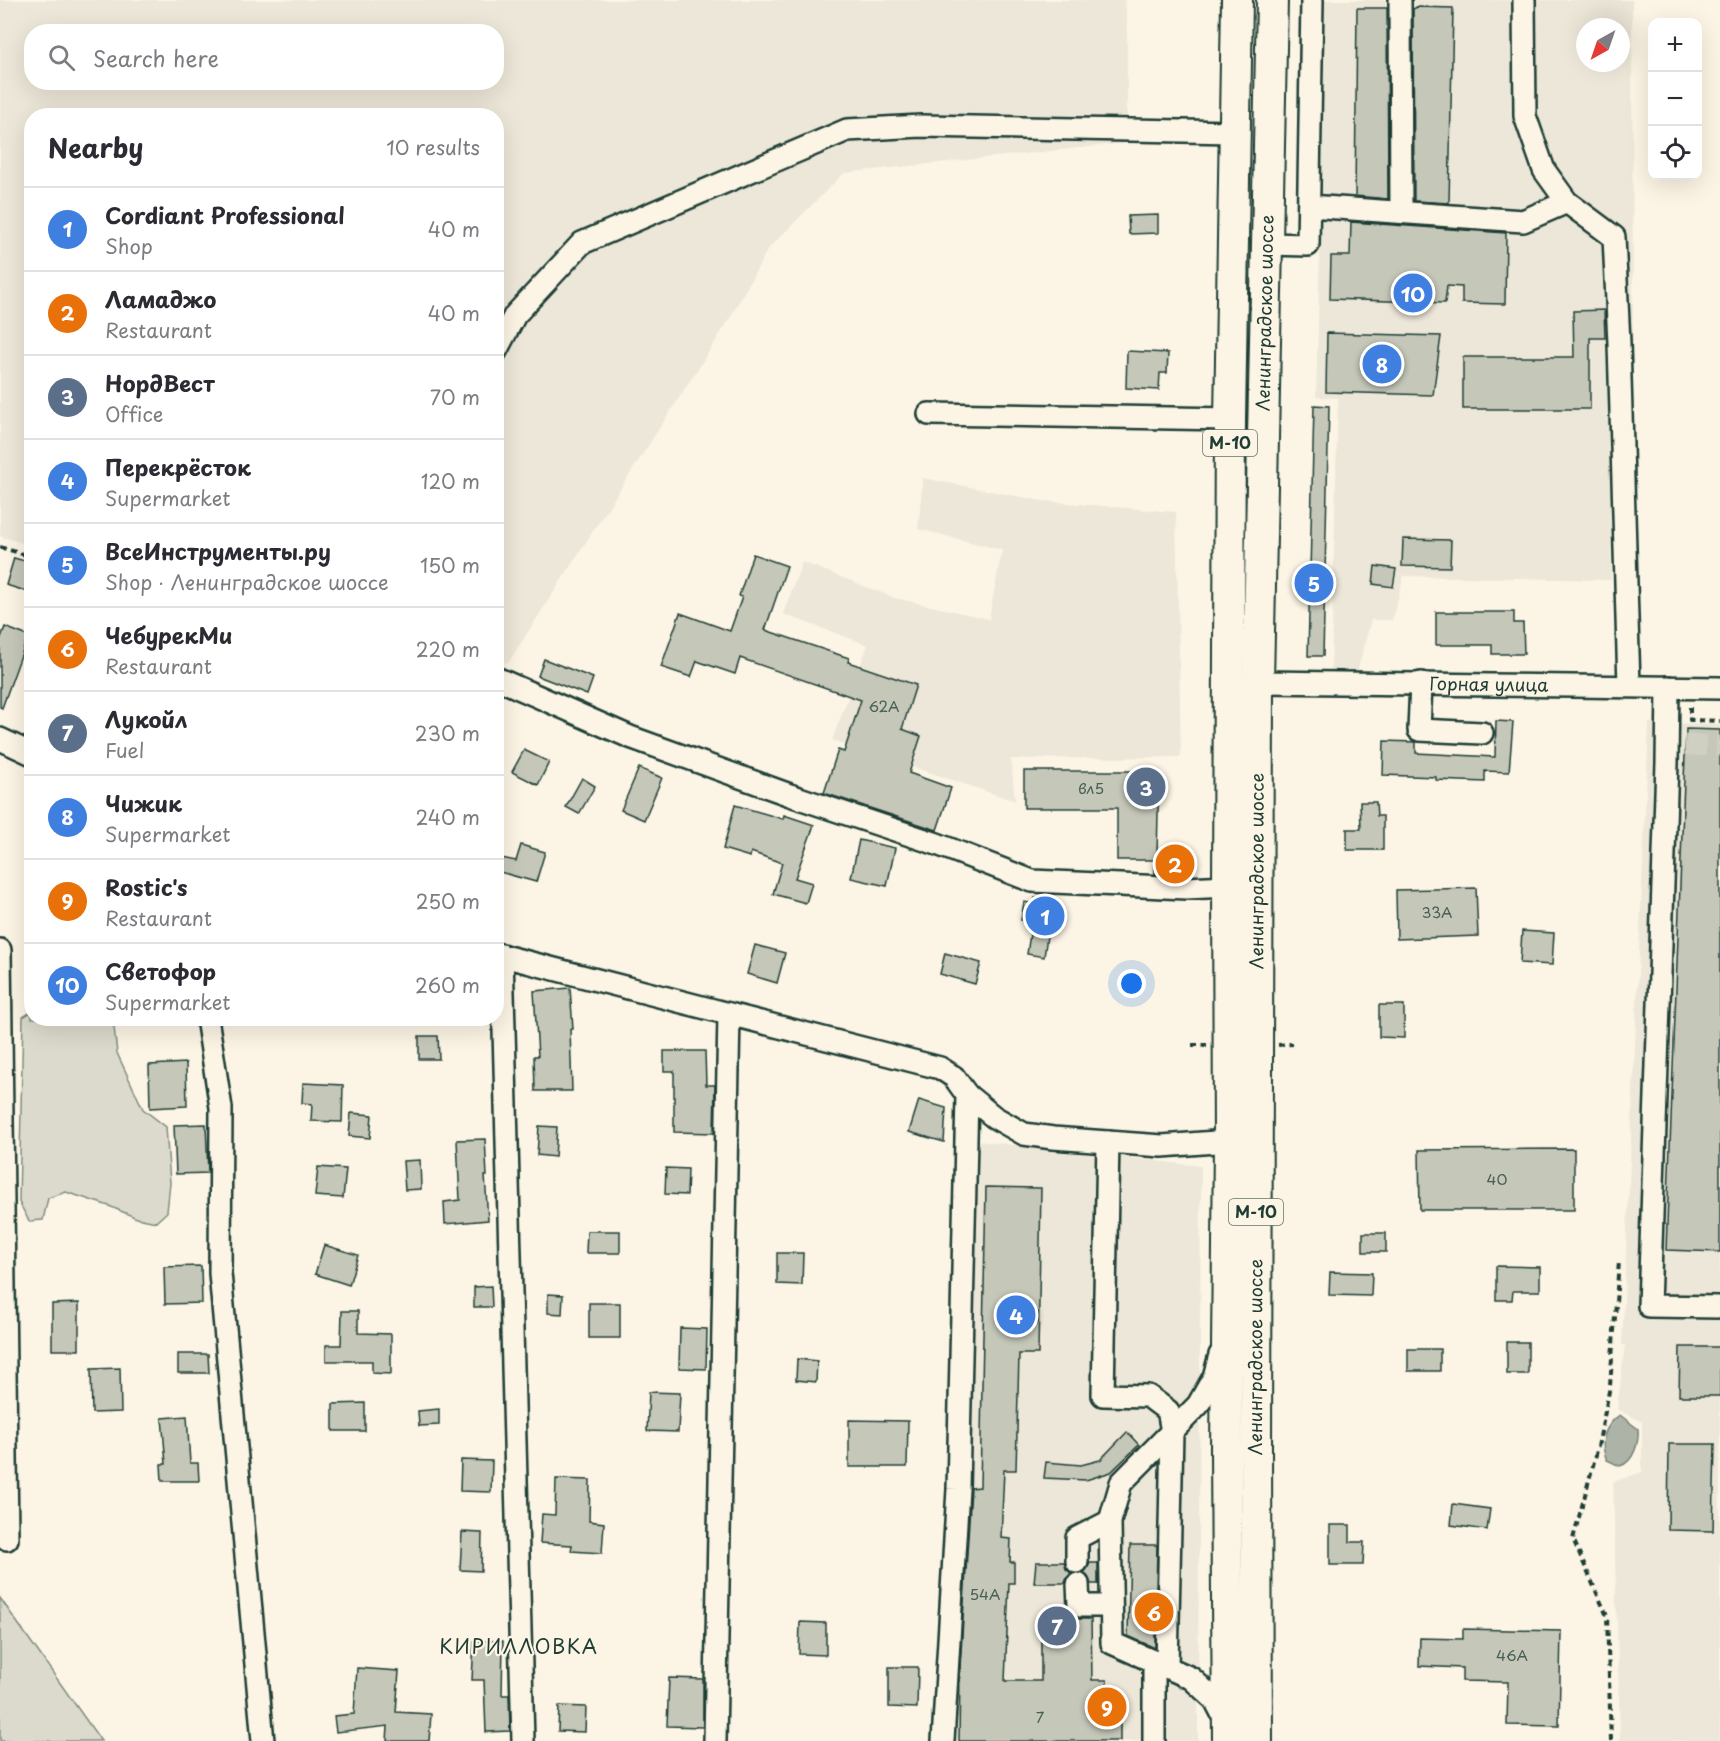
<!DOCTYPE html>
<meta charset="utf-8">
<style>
body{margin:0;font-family:"Playpen Sans",sans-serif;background:#f2f2f3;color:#2b2b33}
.controls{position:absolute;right:18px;top:18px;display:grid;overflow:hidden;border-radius:12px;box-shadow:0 6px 24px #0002}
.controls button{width:54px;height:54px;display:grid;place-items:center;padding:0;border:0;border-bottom:2px solid #e1e1e2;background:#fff;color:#2b2b33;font:30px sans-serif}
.compass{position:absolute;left:1576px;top:18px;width:54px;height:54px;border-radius:50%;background:#fff;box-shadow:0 6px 24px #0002;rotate:220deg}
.you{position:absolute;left:1132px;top:984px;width:21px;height:21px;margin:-15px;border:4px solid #fff;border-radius:50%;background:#1a73e8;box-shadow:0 0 0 9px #1a73e833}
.badge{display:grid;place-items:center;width:39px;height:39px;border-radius:50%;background:#1f3d34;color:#fff;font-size:20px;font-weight:700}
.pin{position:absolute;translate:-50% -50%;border:3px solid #fff;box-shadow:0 2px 6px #0006}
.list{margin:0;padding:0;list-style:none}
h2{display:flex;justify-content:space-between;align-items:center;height:78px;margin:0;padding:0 24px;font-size:26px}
h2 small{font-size:20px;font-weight:400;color:#7c7c81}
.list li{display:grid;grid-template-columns:39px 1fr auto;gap:18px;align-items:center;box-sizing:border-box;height:84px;padding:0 24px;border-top:2px solid #e1e1e2}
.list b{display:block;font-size:22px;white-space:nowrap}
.list p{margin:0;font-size:20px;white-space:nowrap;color:#7c7c81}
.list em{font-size:20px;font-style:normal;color:#7c7c81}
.icon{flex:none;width:33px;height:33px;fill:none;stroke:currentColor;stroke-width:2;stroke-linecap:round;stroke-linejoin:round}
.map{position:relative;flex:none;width:1720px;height:1741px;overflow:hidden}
.search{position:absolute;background:#fff;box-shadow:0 6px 24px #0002;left:24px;top:24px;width:480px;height:66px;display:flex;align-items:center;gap:15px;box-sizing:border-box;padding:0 21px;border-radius:24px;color:#7c7c81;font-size:22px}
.panel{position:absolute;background:#fff;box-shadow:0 6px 24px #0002;left:24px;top:108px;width:480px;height:918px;border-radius:24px}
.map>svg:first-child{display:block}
</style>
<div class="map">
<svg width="1720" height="1741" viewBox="0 0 1720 1741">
<rect width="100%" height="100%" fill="#fcf5e5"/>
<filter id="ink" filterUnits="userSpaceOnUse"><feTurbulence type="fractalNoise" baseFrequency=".0167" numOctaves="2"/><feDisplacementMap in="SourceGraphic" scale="12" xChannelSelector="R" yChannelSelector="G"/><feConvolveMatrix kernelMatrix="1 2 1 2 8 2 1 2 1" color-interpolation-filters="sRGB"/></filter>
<g filter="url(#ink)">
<g fill="#ece7d8" fill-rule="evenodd">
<path d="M 0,0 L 1125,0 L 1127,22 L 1127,143 L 844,173 L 768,249 L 726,325 L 508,663 L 496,660 L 496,116 L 32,116 L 31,546 L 0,536 ZM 32,32 L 496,32 L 496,82 L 32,82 Z"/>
<path d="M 1320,0 L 1632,0 L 1633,342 L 1610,343 L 1611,580 L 1404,576 L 1392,620 L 1371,620 L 1357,673 L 1331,672 L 1338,398 L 1316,397 L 1320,252 ZM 1585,27 L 1621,27 L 1621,63 L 1585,63 Z"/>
<polygon points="923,478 1042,501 1176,512 1181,757 1011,759 1015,801 832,740 868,645 783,614 802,562 895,598 989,619 1002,550 918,529"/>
<polygon points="1649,723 1720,724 1720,1741 1620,1741 1613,1482 1642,1472 1642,1422 1617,1409 1625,1345 1622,1345"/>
<polygon points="979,1141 1201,1166 1198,1741 950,1741 964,1489"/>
</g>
<g fill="#dcdacc" stroke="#7e8c80" stroke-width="1.5">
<polygon points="31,1012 32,1018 113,1019 117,1053 143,1109 166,1127 170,1183 167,1212 156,1222 137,1218 109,1206 66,1192 48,1198 43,1220 29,1221 19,1202 23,1017"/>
<polygon points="0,1598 101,1741 0,1741"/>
</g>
<path fill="#aeb3a7" stroke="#758479" stroke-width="1.5" d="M 1620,1415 L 1638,1429 C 1639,1442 1634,1462 1620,1466 L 1607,1460 C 1599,1444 1604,1425 1620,1415 Z"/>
<g fill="#c5c7b9" stroke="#1f3d34" stroke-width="1.5">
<polygon points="1417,7 1453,8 1449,203 1414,201 1413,9"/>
<polygon points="1357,8 1387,8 1388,199 1355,196"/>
<polygon points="1158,215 1158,233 1129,234 1128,216"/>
<polygon points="1351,222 1506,233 1505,304 1462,303 1462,287 1447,286 1445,303 1330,299 1331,256 1350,256"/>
<polygon points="1604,310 1605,338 1590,338 1590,409 1463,409 1463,357 1574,357 1573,311"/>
<polygon points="1327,333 1441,336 1433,395 1326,392"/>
<polygon points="1127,351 1168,353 1167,373 1160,373 1159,390 1126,388"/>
<polygon points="1314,405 1329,406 1323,656 1308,656"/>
<polygon points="1403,539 1451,540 1450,567 1402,566"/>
<polygon points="753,554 787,566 765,630 849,658 848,662 916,685 902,729 921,736 909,773 951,788 937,830 824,793 838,750 844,752 861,700 740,658 735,674 697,661 691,677 661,667 680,613 730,631 742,597 739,596"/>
<polygon points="14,558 32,563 32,593 6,585"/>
<polygon points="1375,566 1396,569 1393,587 1373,584"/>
<polygon points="1436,612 1514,612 1514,623 1523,623 1524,654 1492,654 1492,645 1436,645"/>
<polygon points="5,627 28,636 2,708 0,707 0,640"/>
<polygon points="544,659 593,678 587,695 538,676"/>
<polygon points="1496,721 1513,722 1509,772 1485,771 1485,782 1436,780 1436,777 1383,775 1384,741 1416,742 1416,753 1495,757"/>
<polygon points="1686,729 1720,730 1720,1252 1666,1250"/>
<polygon points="524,750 549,762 538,785 512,772"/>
<polygon points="639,768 662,778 644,820 621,810"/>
<polygon points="1024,771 1159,771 1157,856 1179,856 1180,873 1155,873 1155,860 1117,860 1117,808 1024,808"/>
<polygon points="582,778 595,786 579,814 566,807"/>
<polygon points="1360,802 1376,802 1377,816 1383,816 1383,850 1347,850 1347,829 1361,829"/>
<polygon points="735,805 783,819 784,815 814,825 795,878 812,883 806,903 773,894 782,863 751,852 750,857 723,849"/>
<polygon points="859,840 895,848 887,886 851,878"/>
<polygon points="521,845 545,852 536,882 496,871 496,857 516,861"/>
<polygon points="1476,888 1478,936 1397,939 1396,890"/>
<polygon points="1035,898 1052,901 1044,957 1027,954 1032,921 1021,920 1024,902 1035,904"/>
<polygon points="1522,931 1554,933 1552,965 1520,963"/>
<polygon points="755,945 785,953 777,983 747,974"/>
<polygon points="945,953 981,963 975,984 940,974"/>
<polygon points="570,988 573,1029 570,1029 572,1091 535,1091 534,1056 538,1056 534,991"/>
<polygon points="1379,1005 1404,1005 1404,1038 1379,1037"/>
<polygon points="419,1036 438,1036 439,1059 419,1059"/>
<polygon points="664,1051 705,1051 706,1085 715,1085 714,1133 674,1132 674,1071 664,1071"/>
<polygon points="186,1063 187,1106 150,1108 149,1065"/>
<polygon points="303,1083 343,1085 342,1122 311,1121 312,1104 302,1103"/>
<polygon points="919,1100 946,1108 944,1142 909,1132"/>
<polygon points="351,1113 372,1115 370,1138 349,1136"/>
<polygon points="206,1124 208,1173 176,1174 174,1125"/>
<polygon points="539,1126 557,1127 555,1157 537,1155"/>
<polygon points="485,1139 487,1176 485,1176 488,1220 445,1224 444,1202 460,1200 457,1140"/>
<polygon points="1574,1149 1574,1210 1420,1210 1419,1150"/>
<polygon points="420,1160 421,1189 405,1190 403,1161"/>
<polygon points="318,1167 346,1169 343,1198 315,1196"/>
<polygon points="666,1168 688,1169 687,1195 665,1194"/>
<polygon points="986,1187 1041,1188 1038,1354 1019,1354 1016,1470 1004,1470 1001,1538 1011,1539 1010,1562 1014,1562 1014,1583 1009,1583 1005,1681 1041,1681 1041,1619 1091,1619 1092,1680 1107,1680 1107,1695 1120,1695 1120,1741 959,1741 960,1669 971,1488 980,1487"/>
<polygon points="587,1231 620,1231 620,1253 586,1253"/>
<rect x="1363" y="1233" width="23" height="19"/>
<polygon points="324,1245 358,1255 349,1285 315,1274"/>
<polygon points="777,1253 803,1253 802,1285 777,1284"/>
<polygon points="201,1266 202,1303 165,1304 164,1267"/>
<polygon points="1496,1266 1540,1267 1540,1291 1513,1291 1512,1300 1496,1300"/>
<polygon points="1330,1272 1372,1273 1371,1296 1329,1295"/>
<polygon points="491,1286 492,1307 474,1307 474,1287"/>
<polygon points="548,1294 563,1295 562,1314 548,1313"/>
<polygon points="79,1303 79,1350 52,1350 52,1304"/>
<rect x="589" y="1303" width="31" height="35"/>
<polygon points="342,1311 358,1311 358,1333 391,1334 391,1374 372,1373 372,1361 326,1361 326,1345 341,1345"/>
<polygon points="680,1328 707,1329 706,1369 679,1368"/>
<rect x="1507" y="1342" width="21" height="32"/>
<polygon points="1680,1347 1720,1347 1720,1396 1679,1396"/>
<rect x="1408" y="1349" width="32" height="22"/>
<polygon points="178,1354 208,1354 209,1373 178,1373"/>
<polygon points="797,1359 817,1361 816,1382 796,1380"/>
<polygon points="120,1368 121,1412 92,1413 91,1369"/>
<polygon points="649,1392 680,1393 678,1432 647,1431"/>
<polygon points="365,1403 365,1431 333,1431 333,1404"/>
<polygon points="439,1409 439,1425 419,1426 418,1411"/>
<polygon points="187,1416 190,1463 198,1463 199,1481 162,1481 161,1464 166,1464 162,1418"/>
<polygon points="849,1420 908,1421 907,1467 849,1467"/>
<polygon points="1127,1432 1139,1445 1111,1472 1086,1480 1044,1478 1046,1462 1081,1465 1100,1460"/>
<polygon points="1669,1444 1715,1444 1713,1531 1668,1530"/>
<polygon points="461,1460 492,1461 491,1492 460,1491"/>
<polygon points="556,1479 590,1480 589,1521 604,1523 602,1553 571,1551 572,1545 540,1543 542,1514 555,1515"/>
<polygon points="1453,1504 1490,1509 1487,1530 1451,1525"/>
<polygon points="1330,1525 1350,1525 1350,1542 1364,1542 1363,1565 1330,1565"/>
<polygon points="462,1532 482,1533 481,1571 460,1570"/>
<polygon points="1130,1545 1157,1545 1155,1648 1128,1636"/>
<polygon points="1036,1562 1064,1562 1066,1569 1071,1573 1067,1578 1065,1583 1034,1583"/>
<polygon points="1090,1563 1098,1563 1098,1584 1091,1584 1088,1577 1084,1573"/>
<polygon points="800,1622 826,1623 826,1655 799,1654"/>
<polygon points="1463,1629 1561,1631 1559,1726 1507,1725 1508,1682 1462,1681 1462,1668 1419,1666 1420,1638 1463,1639"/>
<polygon points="474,1641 503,1641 502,1695 509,1695 510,1731 486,1732 484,1680 472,1680"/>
<polygon points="889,1667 918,1667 917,1708 889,1707"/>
<polygon points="357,1668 399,1671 396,1712 431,1714 429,1741 387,1741 388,1726 336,1732 334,1716 354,1714"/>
<polygon points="669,1678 703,1679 703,1727 667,1726"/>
<polygon points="559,1706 586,1707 585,1732 558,1731"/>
</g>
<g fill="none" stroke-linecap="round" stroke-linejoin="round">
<polyline stroke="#d0d0c2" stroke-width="21" stroke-dasharray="21 10" stroke-linecap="butt" points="1685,745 1720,746"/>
<defs>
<g id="minor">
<polyline points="1400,0 1401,212"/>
<polyline points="1524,0 1525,116 1544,170 1567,202 1614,237 1619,343 1629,686"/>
<polyline points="1309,206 1523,221 1567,202"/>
<polyline points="1267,244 1308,245 1312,0"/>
<polyline points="496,351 515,315 582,243 847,130 921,126 1235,132"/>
<polyline points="929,414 1230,419"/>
<polyline points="496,678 630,737 790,795 937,844 1032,881 1186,888 1228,886"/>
<path id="s1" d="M 1258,682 L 1720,688"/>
<polyline points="1421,683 1419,730 1482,733"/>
<polyline points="1668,687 1667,763 1649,1306 1720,1307"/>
<polyline points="0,739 32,754"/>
<polyline points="0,950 7,1539"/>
<polyline points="496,954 729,1014"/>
<polyline points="502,955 523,1741"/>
<polyline points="207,1018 221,1108 220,1273 263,1741"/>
<polyline points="967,1095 994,1117 1024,1134 1053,1138 1162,1146 1229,1141"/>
<polyline points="1108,1142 1103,1395 1148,1396 1168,1411 1172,1431 1167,1667"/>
<polyline points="1220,1355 1214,1377 1198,1405 1121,1483 1110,1521 1112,1643 1191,1678 1215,1700 1226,1721"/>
<polyline points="1077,1562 1077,1538 1110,1521"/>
<polyline points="1078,1584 1079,1606 1110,1606"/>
<polyline points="715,1741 729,1014 940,1068 954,1077 967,1095 958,1489 943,1741"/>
<polyline points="1154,1741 1154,1661"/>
</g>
<g id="highway">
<polyline points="1228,1741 1226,1451 1229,1141 1228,886 1230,419 1237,0"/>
<path id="s2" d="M 1257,1741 L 1256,1448 L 1258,682 L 1272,0"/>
</g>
</defs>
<use href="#minor" stroke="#1f3d34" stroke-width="26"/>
<use href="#highway" stroke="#1f3d34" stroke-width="34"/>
<g stroke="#1f3d34" stroke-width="4" stroke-dasharray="6 4.5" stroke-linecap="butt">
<polyline points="0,547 32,557"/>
<polyline points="1690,707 1690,720 1720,721"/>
<polyline points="1192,1045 1207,1045"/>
<polyline points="1278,1045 1293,1044"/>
<polyline points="1611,1741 1607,1616 1573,1539 1598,1447 1610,1386 1619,1261"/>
</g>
<use href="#minor" stroke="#fcf5e5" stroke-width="21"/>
<use href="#highway" stroke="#fcf5e5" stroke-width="30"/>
</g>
</g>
<g text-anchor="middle" stroke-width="4.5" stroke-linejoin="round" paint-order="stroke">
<g font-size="15" fill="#486055">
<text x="884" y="712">62А</text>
<text x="1091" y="794">вл5</text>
<text x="1437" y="918">33А</text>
<text x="1497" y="1185">40</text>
<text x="985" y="1600">54А</text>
<text x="1512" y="1661">46А</text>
<text x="1040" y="1723">7</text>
</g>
<g fill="#fcf5e5" stroke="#617469" stroke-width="1.5">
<rect x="1203" y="430" width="54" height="26" rx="4.5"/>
<rect x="1229" y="1199" width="54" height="26" rx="4.5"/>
</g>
<g font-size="16" font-weight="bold" fill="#1f3d34">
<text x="1230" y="449">М-10</text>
<text x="1256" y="1218">М-10</text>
</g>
<g font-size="18" fill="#1f3d34" stroke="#fcf5e5">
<text dy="6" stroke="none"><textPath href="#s2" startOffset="1428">Ленинградское шоссе</textPath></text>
<text dy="6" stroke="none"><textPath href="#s1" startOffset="231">Горная улица</textPath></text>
<text dy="6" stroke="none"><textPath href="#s2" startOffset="870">Ленинградское шоссе</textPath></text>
<text dy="6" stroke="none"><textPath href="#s2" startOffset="384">Ленинградское шоссе</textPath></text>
</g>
<g font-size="20" letter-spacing="1.5" fill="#1f3d34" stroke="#fcf5e5">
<text x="519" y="1654">КИРИЛЛОВКА</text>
</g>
</g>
</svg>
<div class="controls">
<button>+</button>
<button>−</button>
<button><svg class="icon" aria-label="locate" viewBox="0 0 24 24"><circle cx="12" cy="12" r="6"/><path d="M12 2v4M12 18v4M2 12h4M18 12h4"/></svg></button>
</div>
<svg class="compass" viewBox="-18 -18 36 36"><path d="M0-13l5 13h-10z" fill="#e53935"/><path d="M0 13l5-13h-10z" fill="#7c7c81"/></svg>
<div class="you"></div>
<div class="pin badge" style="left:1045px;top:916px;background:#3f7fe0">1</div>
<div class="pin badge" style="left:1175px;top:864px;background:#e8710a">2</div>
<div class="pin badge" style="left:1146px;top:787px;background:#5c6f8a">3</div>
<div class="pin badge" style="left:1016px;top:1315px;background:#3f7fe0">4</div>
<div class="pin badge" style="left:1314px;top:583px;background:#3f7fe0">5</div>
<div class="pin badge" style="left:1154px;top:1612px;background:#e8710a">6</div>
<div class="pin badge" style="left:1057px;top:1626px;background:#5c6f8a">7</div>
<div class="pin badge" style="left:1382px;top:364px;background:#3f7fe0">8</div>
<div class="pin badge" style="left:1107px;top:1707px;background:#e8710a">9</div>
<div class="pin badge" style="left:1413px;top:293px;background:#3f7fe0">10</div>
<div class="search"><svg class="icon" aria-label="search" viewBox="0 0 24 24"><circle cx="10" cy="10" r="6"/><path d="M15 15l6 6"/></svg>Search here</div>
<section class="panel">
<h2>Nearby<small>10 results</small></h2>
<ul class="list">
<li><span class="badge" style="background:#3f7fe0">1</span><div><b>Cordiant Professional</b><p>Shop</p></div><em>40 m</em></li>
<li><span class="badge" style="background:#e8710a">2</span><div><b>Ламаджо</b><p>Restaurant</p></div><em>40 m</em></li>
<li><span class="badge" style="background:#5c6f8a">3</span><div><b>НордВест</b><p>Office</p></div><em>70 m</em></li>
<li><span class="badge" style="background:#3f7fe0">4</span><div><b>Перекрёсток</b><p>Supermarket</p></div><em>120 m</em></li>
<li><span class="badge" style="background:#3f7fe0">5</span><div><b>ВсеИнструменты.ру</b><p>Shop · Ленинградское шоссе</p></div><em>150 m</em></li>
<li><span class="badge" style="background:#e8710a">6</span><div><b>ЧебурекМи</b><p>Restaurant</p></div><em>220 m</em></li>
<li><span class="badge" style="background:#5c6f8a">7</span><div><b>Лукойл</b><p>Fuel</p></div><em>230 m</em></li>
<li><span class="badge" style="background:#3f7fe0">8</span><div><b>Чижик</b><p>Supermarket</p></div><em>240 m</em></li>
<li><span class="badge" style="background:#e8710a">9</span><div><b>Rostic's</b><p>Restaurant</p></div><em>250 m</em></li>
<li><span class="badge" style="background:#3f7fe0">10</span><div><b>Светофор</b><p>Supermarket</p></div><em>260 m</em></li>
</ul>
</section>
</div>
